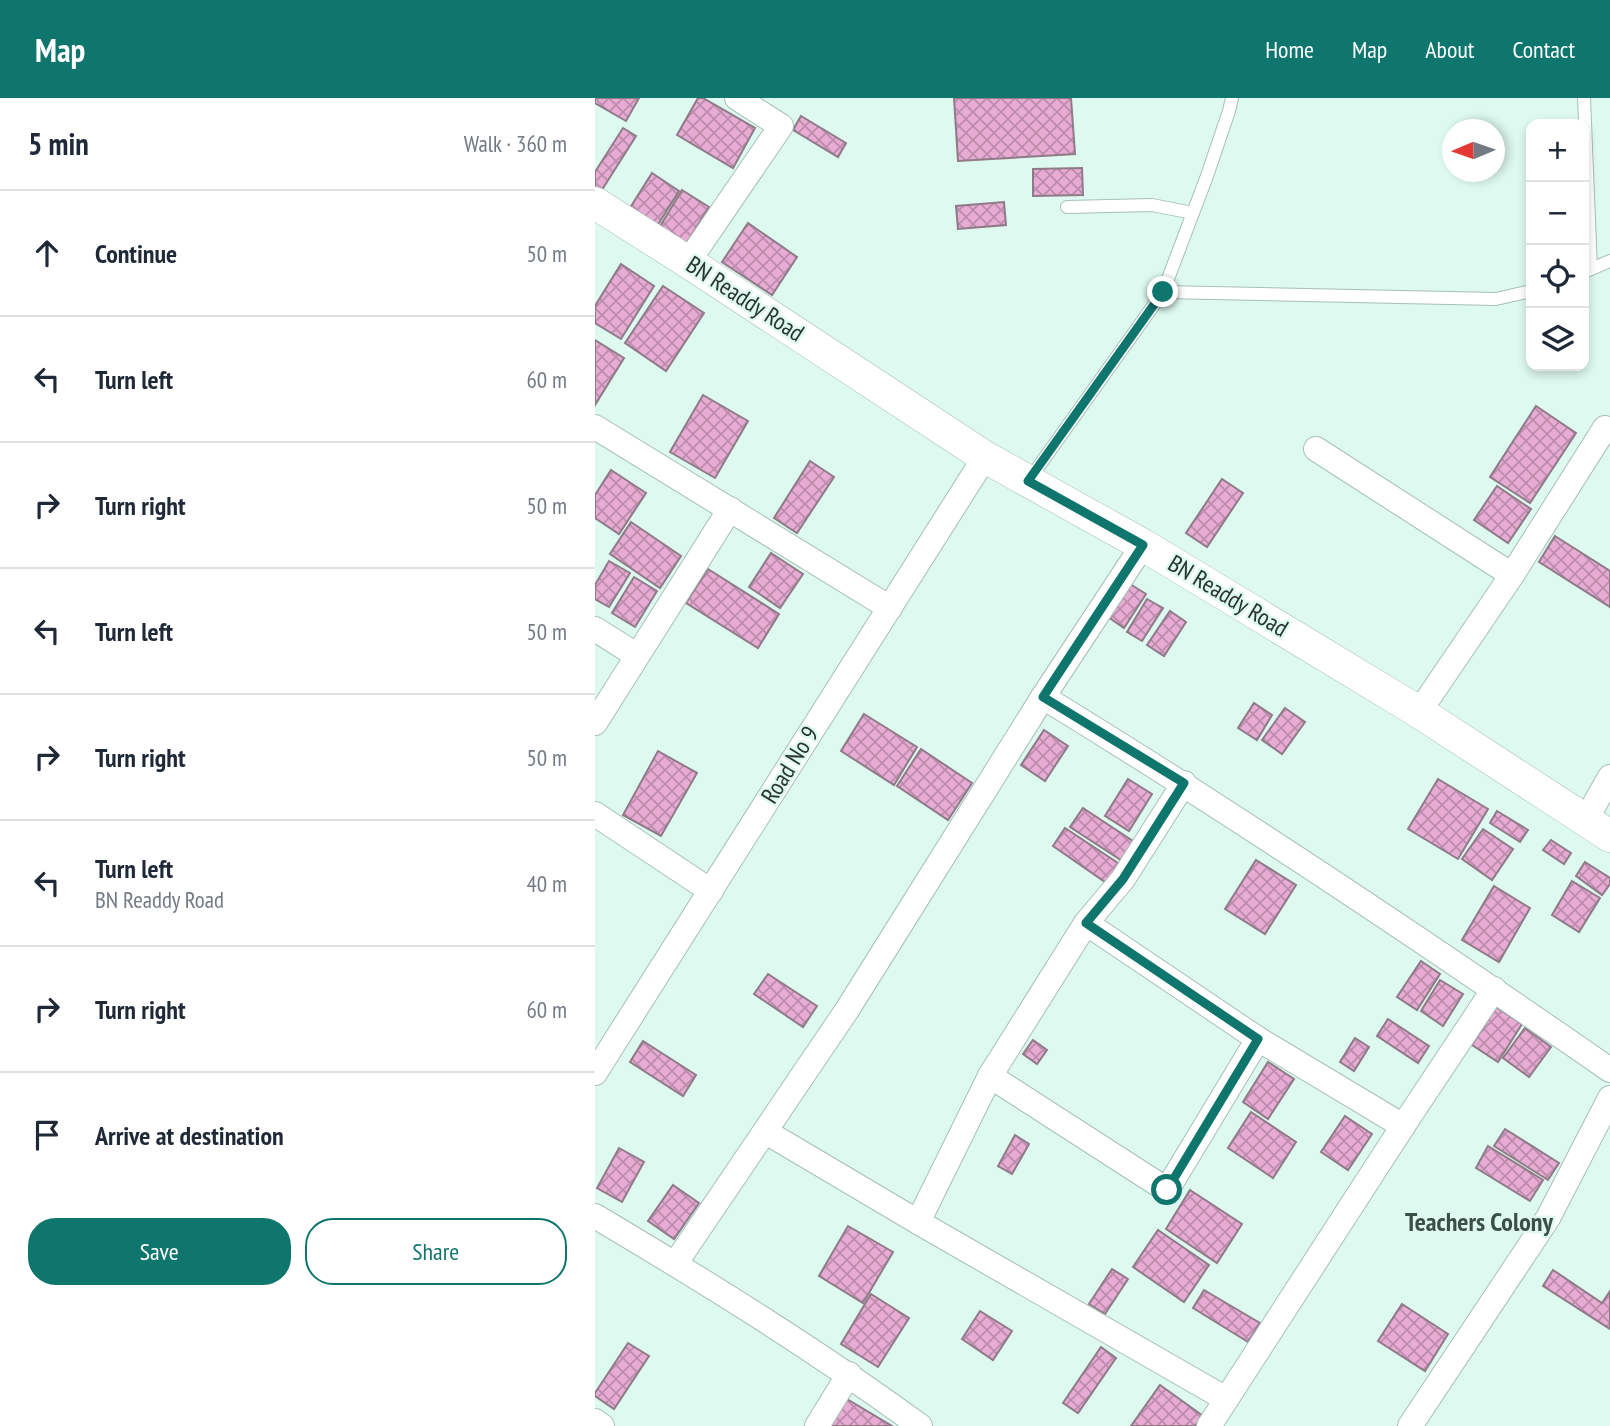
<!DOCTYPE html>
<meta charset="utf-8">
<style>
body{margin:0;font-family:"PT Sans Narrow",sans-serif;background:#f6f6f7;color:#1f2937}
.controls{position:absolute;right:21px;top:21px;display:grid;overflow:hidden;border-radius:14px;box-shadow:0 4px 10px #0003}
.controls button{width:63px;height:63px;display:grid;place-items:center;padding:0;border:0;border-bottom:2px solid #e0e1e3;background:#fff;color:#1f2937;font:35px sans-serif}
.compass{position:absolute;left:847px;top:21px;width:63px;height:63px;border-radius:50%;background:#fff;box-shadow:0 4px 10px #0003;rotate:268deg}
.stop{position:absolute;width:21px;height:21px;margin:-16px;border:5px solid #0f766e;border-radius:50%;background:#fff}
.stop.end{background:#0f766e;border-color:#fff;box-shadow:0 2px 7px #0008}
.list{margin:0;padding:0;list-style:none}
h2{display:flex;justify-content:space-between;align-items:center;height:91px;margin:0;padding:0 28px;font-size:30px}
h2 small{font-size:23px;font-weight:400;color:#747a83}
.list li{display:grid;grid-template-columns:46px 1fr auto;gap:21px;align-items:center;box-sizing:border-box;height:126px;padding:0 28px;border-top:2px solid #e0e1e3}
.list b{display:block;font-size:26px;white-space:nowrap}
.list p{margin:0;font-size:23px;white-space:nowrap;color:#747a83}
.list em{font-size:23px;font-style:normal;color:#747a83}
.actions{display:flex;gap:14px;padding:21px 28px}
.actions a{flex:1;padding:16px 0;border:2px solid #0f766e;border-radius:28px;text-align:center;font-size:24px;color:#0f766e}
.actions .main{background:#0f766e;color:#fff}
.icon{flex:none;width:38px;height:38px;fill:none;stroke:currentColor;stroke-width:2;stroke-linecap:round;stroke-linejoin:round}
.map{position:relative;flex:none;width:1015px;height:1328px;overflow:hidden}
header{display:flex;align-items:center;gap:42px;box-sizing:border-box;height:98px;padding:0 35px;background:#0f766e;color:#fff}
header strong{font-size:33px}
nav{display:flex;gap:38px;margin-inline-start:auto;font-size:24px}
main{display:flex}
aside{flex:1;background:#fff}
.map>svg:first-child{display:block}
</style>
<header>
<strong>Map</strong>
<nav><a>Home</a><a>Map</a><a>About</a><a>Contact</a></nav>
</header>
<main>
<aside>
<h2>5 min<small>Walk · 360 m</small></h2>
<ul class="list">
<li><svg class="icon" aria-label="ahead" viewBox="0 0 24 24"><path d="M12 20V5M6 11l6-6 6 6"/></svg><div><b>Continue</b></div><em>50 m</em></li>
<li><svg class="icon" aria-label="left" viewBox="0 0 24 24"><path d="M17 20v-9H6M10 6l-5 5 5 5"/></svg><div><b>Turn left</b></div><em>60 m</em></li>
<li><svg class="icon" aria-label="right" viewBox="0 0 24 24"><path d="M7 20v-9h11M14 6l5 5-5 5"/></svg><div><b>Turn right</b></div><em>50 m</em></li>
<li><svg class="icon" aria-label="left" viewBox="0 0 24 24"><path d="M17 20v-9H6M10 6l-5 5 5 5"/></svg><div><b>Turn left</b></div><em>50 m</em></li>
<li><svg class="icon" aria-label="right" viewBox="0 0 24 24"><path d="M7 20v-9h11M14 6l5 5-5 5"/></svg><div><b>Turn right</b></div><em>50 m</em></li>
<li><svg class="icon" aria-label="left" viewBox="0 0 24 24"><path d="M17 20v-9H6M10 6l-5 5 5 5"/></svg><div><b>Turn left</b><p>BN Readdy Road</p></div><em>40 m</em></li>
<li><svg class="icon" aria-label="right" viewBox="0 0 24 24"><path d="M7 20v-9h11M14 6l5 5-5 5"/></svg><div><b>Turn right</b></div><em>60 m</em></li>
<li><svg class="icon" aria-label="arrive" viewBox="0 0 24 24"><path d="M6 21V4h12l-3 4 3 4H6"/></svg><div><b>Arrive at destination</b></div></li>
</ul>
<div class="actions"><a class="main">Save</a><a>Share</a></div>
</aside>
<div class="map">
<svg width="1015" height="1328" viewBox="0 0 1015 1328">
<defs>
<pattern id="building-cross-hatch" width="8" height="8" patternUnits="userSpaceOnUse" patternTransform="scale(1.75)"><rect width="8" height="8" fill="#e8abd3"/><path d="M0 0l8 8M0 8l8-8" fill="none" stroke="#bc8cac"/></pattern>
</defs>
<rect width="100%" height="100%" fill="#def9f0"/>
<g fill="url(#building-cross-hatch)" stroke="#8e7b87" stroke-width="2">
<polygon points="0,0 44,0 31,23 0,5"/>
<polygon points="103,0 108,0 160,30 138,70 82,37"/>
<polygon points="359,0 476,0 480,56 363,63"/>
<polygon points="206,18 251,45 243,59 198,32"/>
<polygon points="28,30 41,38 5,95 0,92 0,74"/>
<polygon points="487,70 488,97 438,98 438,71"/>
<polygon points="57,75 84,93 62,128 35,110"/>
<polygon points="87,92 114,109 91,146 64,130"/>
<polygon points="409,104 411,127 363,131 361,108"/>
<polygon points="153,125 202,159 177,197 127,164"/>
<polygon points="26,166 59,188 26,241 0,225 0,208"/>
<polygon points="68,188 109,215 71,273 30,245"/>
<polygon points="0,242 29,260 0,307"/>
<polygon points="108,297 153,323 120,380 75,354"/>
<polygon points="941,308 981,335 935,405 895,379"/>
<polygon points="215,363 239,379 202,435 179,420"/>
<polygon points="16,372 51,395 24,436 0,420 0,397"/>
<polygon points="627,381 648,395 612,449 591,435"/>
<polygon points="902,388 936,411 913,445 879,422"/>
<polygon points="36,424 86,458 65,490 15,456"/>
<polygon points="960,438 1015,473 1015,509 944,464"/>
<polygon points="176,455 208,476 185,510 154,489"/>
<polygon points="14,463 35,475 14,509 0,501 0,487"/>
<polygon points="113,471 184,516 163,550 91,505"/>
<polygon points="39,479 62,493 40,529 17,515"/>
<polygon points="535,486 551,496 529,530 513,519"/>
<polygon points="552,501 568,510 547,543 532,534"/>
<polygon points="575,513 591,524 569,558 552,547"/>
<polygon points="659,605 677,617 662,642 643,630"/>
<polygon points="690,610 710,624 687,656 667,642"/>
<polygon points="269,616 322,649 299,687 246,653"/>
<polygon points="449,632 473,648 450,683 426,667"/>
<polygon points="326,651 377,685 353,722 302,688"/>
<polygon points="63,653 102,675 66,738 28,717"/>
<polygon points="533,681 557,696 534,733 510,718"/>
<polygon points="843,681 893,711 863,761 813,731"/>
<polygon points="488,710 541,745 529,764 475,729"/>
<polygon points="902,713 933,732 925,744 895,725"/>
<polygon points="470,730 526,767 513,786 458,748"/>
<polygon points="888,731 918,751 897,782 867,761"/>
<polygon points="956,742 976,755 969,766 948,752"/>
<polygon points="661,762 701,787 670,836 630,811"/>
<polygon points="990,764 1015,780 1015,786 1007,797 981,778"/>
<polygon points="977,783 1005,800 984,834 957,817"/>
<polygon points="899,788 935,810 904,864 867,842"/>
<polygon points="826,863 845,876 822,912 802,899"/>
<polygon points="173,876 222,908 208,929 159,896"/>
<polygon points="845,882 868,896 848,928 826,913"/>
<polygon points="901,909 927,926 903,964 877,947"/>
<polygon points="793,921 834,948 823,965 782,938"/>
<polygon points="930,930 956,949 934,979 908,960"/>
<polygon points="760,940 774,949 759,973 745,964"/>
<polygon points="438,942 452,952 442,966 428,956"/>
<polygon points="48,943 101,977 88,998 35,964"/>
<polygon points="673,964 699,981 673,1021 648,1004"/>
<polygon points="656,1014 701,1044 678,1080 633,1050"/>
<polygon points="750,1018 777,1036 753,1072 726,1054"/>
<polygon points="910,1031 964,1065 953,1082 899,1048"/>
<polygon points="420,1037 434,1046 417,1076 403,1068"/>
<polygon points="893,1048 948,1082 935,1103 881,1070"/>
<polygon points="24,1050 49,1064 27,1104 2,1090"/>
<polygon points="78,1087 104,1105 79,1141 53,1123"/>
<polygon points="595,1092 647,1126 622,1165 571,1131"/>
<polygon points="253,1128 298,1154 268,1205 224,1178"/>
<polygon points="563,1132 614,1167 589,1204 538,1169"/>
<polygon points="517,1171 533,1181 510,1216 494,1206"/>
<polygon points="958,1172 1007,1205 1015,1193 1015,1231 948,1188"/>
<polygon points="609,1192 665,1225 653,1244 598,1210"/>
<polygon points="276,1196 314,1220 283,1269 246,1246"/>
<polygon points="807,1206 853,1236 830,1273 783,1243"/>
<polygon points="385,1213 417,1233 398,1262 367,1241"/>
<polygon points="33,1245 54,1258 19,1311 0,1298 0,1295"/>
<polygon points="506,1249 521,1260 483,1315 468,1305"/>
<polygon points="565,1287 608,1318 600,1328 536,1328"/>
<polygon points="252,1301 297,1328 236,1328"/>
</g>
<g fill="none" stroke-linecap="round" stroke-linejoin="round">
<defs>
<g id="service">
<polyline points="989,0 996,171"/>
<polyline points="472,109 557,107 598,115"/>
<polyline points="989,174 1015,163"/>
<polyline points="568,194 901,201 936,193"/>
<polyline points="434,382 568,194 612,78 634,13 637,0"/>
</g>
<g id="minor">
<polyline points="93,164 186,28 142,0"/>
<polyline points="0,329 295,510"/>
<polyline points="721,351 917,477"/>
<polyline points="0,531 41,557"/>
<path d="M 448,599 C 641,717 829,843 1015,972"/>
<polyline points="824,614 917,477 1010,330"/>
<polyline points="0,625 135,411"/>
<polyline points="0,716 116,793"/>
<polyline points="990,723 1015,679"/>
<polyline points="491,825 663,941 808,1028"/>
<polyline points="0,975 390,359"/>
<polyline points="395,978 572,1092 663,941"/>
<polyline points="171,1034 323,1124 631,1301"/>
<path d="M 0,1118 C 111,1184 221,1252 325,1328"/>
<polyline points="323,1124 395,978 491,825 528,781 589,685"/>
<polyline points="80,1166 252,912 448,599 548,447"/>
<polyline points="0,1323 7,1328"/>
<polyline points="222,1328 254,1276"/>
<polyline points="614,1328 808,1028 899,891"/>
<polyline points="815,1328 953,1120 1015,1000"/>
</g>
<polyline id="tertiary" points="0,105 93,164 390,359 548,447 824,614 1015,738"/>
</defs>
<use href="#service" stroke="#a6bfb7" stroke-width="14"/>
<use href="#minor" stroke="#a6bfb7" stroke-width="26"/>
<use href="#tertiary" stroke="#a6bfb7" stroke-width="33"/>
<use href="#service" stroke="#fff" stroke-width="12"/>
<use href="#minor" stroke="#fff" stroke-width="24"/>
<use href="#tertiary" stroke="#fff" stroke-width="32"/>
</g>
<g fill="none" stroke-linecap="round" stroke-linejoin="round">
<polyline stroke="#0f766e" stroke-width="9" points="568,194 433,383 548,447 448,599 589,685 528,781 491,825 663,941 572,1092"/>
</g>
<g text-anchor="middle" stroke-width="5" stroke-linejoin="round" paint-order="stroke">
<g font-size="24" fill="#293330" stroke="#def9f0">
<text transform="translate(150 201) rotate(33)" y="8">BN Readdy Road</text>
<text transform="translate(633 498) rotate(31)" y="8">BN Readdy Road</text>
<text transform="translate(195 667) rotate(-58)" y="8">Road No 9</text>
</g>
<g font-size="26" font-weight="bold" fill="#395049" stroke="#def9f0">
<text x="884" y="1133">Teachers Colony</text>
</g>
</g>
</svg>
<div class="controls">
<button>+</button>
<button>−</button>
<button><svg class="icon" aria-label="locate" viewBox="0 0 24 24"><circle cx="12" cy="12" r="6"/><path d="M12 2v4M12 18v4M2 12h4M18 12h4"/></svg></button>
<button><svg class="icon" aria-label="layers" viewBox="0 0 24 24"><path d="M12 4l9 5-9 5-9-5zM3 14l9 5 9-5"/></svg></button>
</div>
<svg class="compass" viewBox="-18 -18 36 36"><path d="M0-13l5 13h-10z" fill="#e53935"/><path d="M0 13l5-13h-10z" fill="#747a83"/></svg>
<div class="stop" style="left:572px;top:1092px"></div>
<div class="stop end" style="left:568px;top:194px"></div>
</div>
</main>
